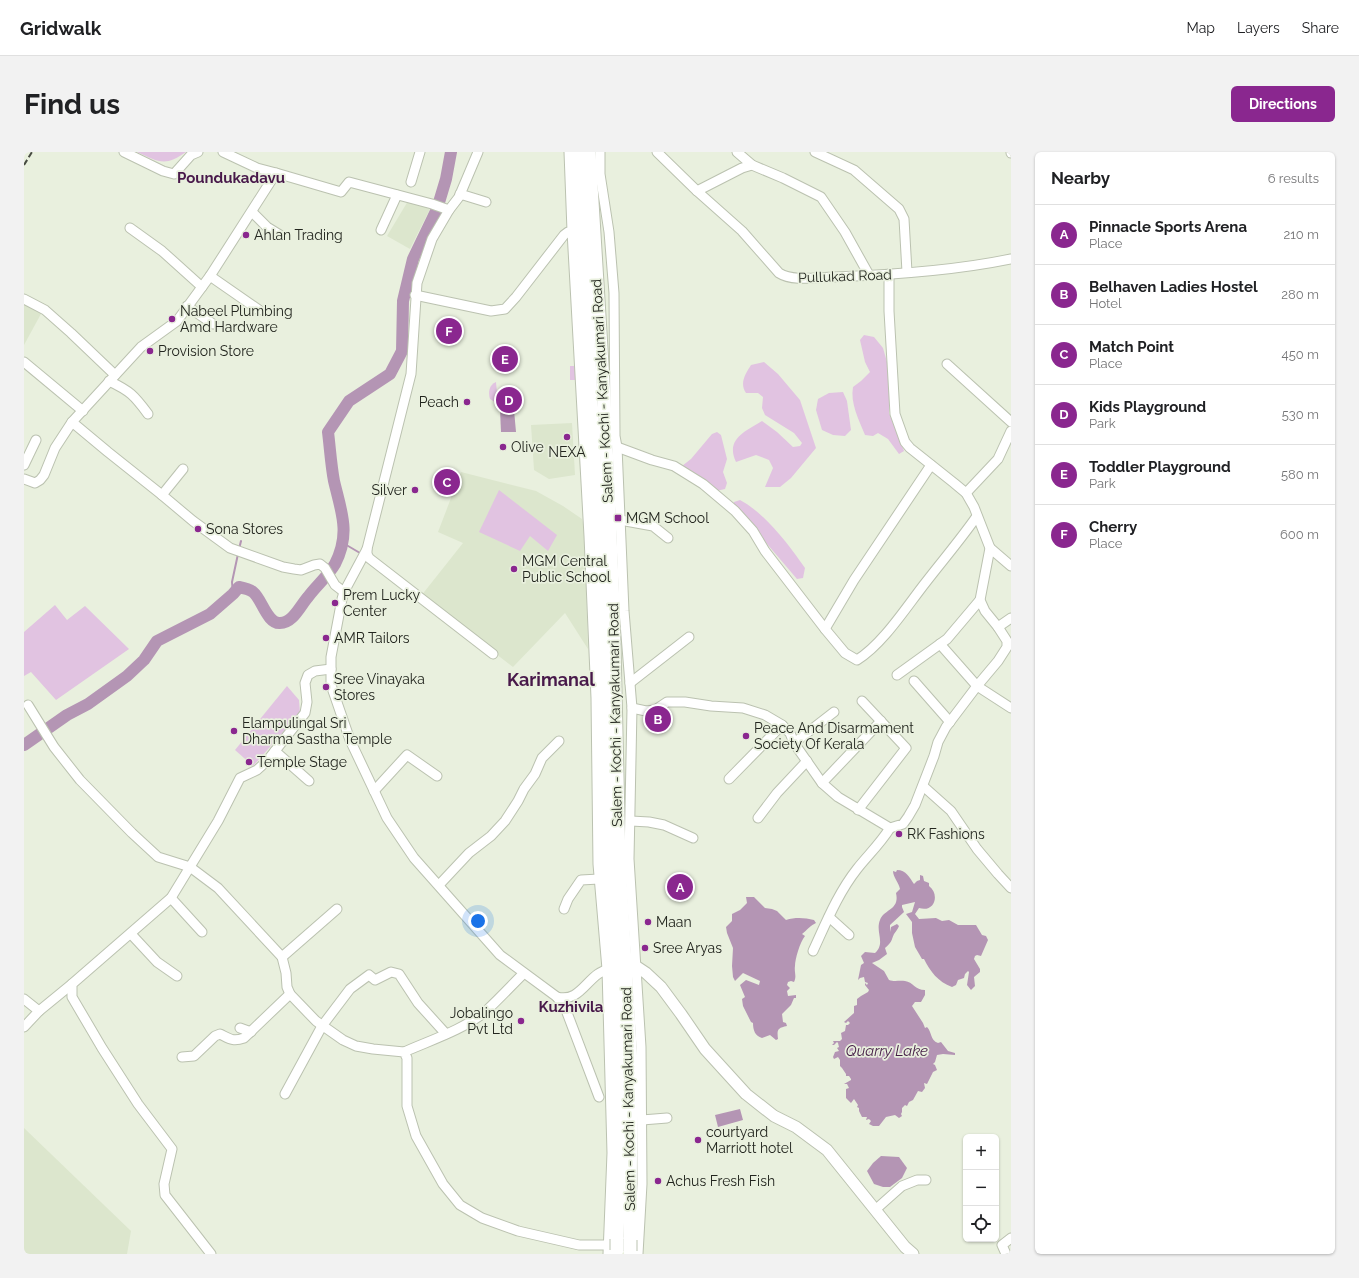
<!DOCTYPE html>
<html lang="en">
<head>
<meta charset="utf-8">
<style>
  body { margin:0; font-family:Raleway,sans-serif; background:#f2f2f2; color:#202124 }
  .controls { position:absolute; right:12px; bottom:12px; display:grid; overflow:hidden; border-radius:6px; box-shadow:0 1px 3px #0004 }
  .controls button { width:36px; height:36px; display:grid; place-items:center; padding:0; border:0; border-bottom:1px solid #e0e0e0; background:#fff; color:#202124; font:20px sans-serif }
  .you { position:absolute; left:454px; top:769px; width:14px; height:14px; margin:-10px; border:3px solid #fff; border-radius:50%; background:#1a73e8; box-shadow:0 0 0 6px #1a73e833 }
  .badge { display:grid; place-items:center; width:26px; height:26px; border-radius:50%; background:#8a278f; color:#fff; font-size:13px; font-weight:700 }
  .pin { position:absolute; translate:-50% -50%; border:2px solid #fff; box-shadow:0 1px 4px #0006 }
  .list { margin:0; padding:0; list-style:none }
  h2 { display:flex; justify-content:space-between; align-items:center; height:52px; margin:0; padding:0 16px; font-size:17px }
  h2 small { font-size:13px; font-weight:400; color:#757577 }
  .list li { display:grid; grid-template-columns:26px 1fr auto; gap:12px; align-items:center; box-sizing:border-box; height:60px; padding:0 16px; border-top:1px solid #e0e0e0 }
  .list b { display:block; font-size:15px; white-space:nowrap }
  .list p { margin:0; font-size:13px; white-space:nowrap; color:#757577 }
  .list em { font-size:13px; font-style:normal; color:#757577 }
  .icon { flex:none; width:22px; height:22px; fill:none; stroke:currentColor; stroke-width:2; stroke-linecap:round; stroke-linejoin:round }
  .map { position:relative; flex:none; width:987px; height:1102px; overflow:hidden; border-radius:6px }
  header { display:flex; align-items:center; gap:24px; box-sizing:border-box; height:56px; padding:0 20px; background:#fff; border-bottom:1px solid #e0e0e0 }
  header strong { font-size:19px }
  nav { display:flex; gap:22px; margin-inline-start:auto; font-size:14px }
  .intro { display:flex; align-items:center; justify-content:space-between; box-sizing:border-box; height:96px; padding:0 24px }
  h1 { margin:0; font-size:28px }
  .button { padding:10px 18px; border-radius:6px; background:#8a278f; color:#fff; font-size:14px; font-weight:700 }
  main { display:flex; gap:24px; padding:0 24px }
  aside { flex:1; background:#fff; border-radius:6px; box-shadow:0 1px 3px #0004 }
  .map>svg:first-child { display:block }
  .built { fill:#dce6cd }
  .green { fill:#e1c3e1 }
  .water { fill:#b495b4 }
  .lines { fill:none; stroke-linecap:round; stroke-linejoin:round }
  .stream { stroke:#b495b4; stroke-width:2 }
  .river { stroke:#b495b4; stroke-width:12 }
  .minor-casing { stroke:#bbc2b0; stroke-width:11 }
  .major-casing { stroke:#bbc2b0; stroke-width:13 }
  .highway-casing { stroke:#bbc2b0; stroke-width:15 }
  .minor { stroke:#fff; stroke-width:9 }
  .major { stroke:#fff; stroke-width:11 }
  .highway { stroke:#fff; stroke-width:13 }
  .rail { stroke:#484c43; stroke-width:2; stroke-dasharray:6 3; stroke-linecap:butt }
  .highway-bridge-casing { stroke:#bbc2b0; stroke-width:15; stroke-linecap:butt }
  .highway-bridge { stroke:#fff; stroke-width:13 }
  .poi-dot { fill:#8a278f; stroke:#e9f0de; stroke-width:1.5 }
  .labels { text-anchor:middle; stroke-width:3.5; stroke-linejoin:round; paint-order:stroke }
  .poi-label { font-size:14px; fill:#23261f; stroke:#e9f0de; text-anchor:start }
  .street-label { font-size:14px; fill:#23261f; stroke:#e9f0de }
  .neighbourhood-label { font-size:15px; font-weight:bold; fill:#48194a; stroke:#e9f0de }
  .water-label { font-size:15px; font-style:italic; fill:#441c45; stroke:#e9f0de }
  .district-label { font-size:18px; font-weight:bold; fill:#48194a; stroke:#e9f0de }
</style>
</head>
<body>
<header>
<strong>Gridwalk</strong>
<nav><a>Map</a><a>Layers</a><a>Share</a></nav>
</header>
<div class="intro"><h1>Find us</h1><a class="button">Directions</a></div>
<main>
<div class="map">
<svg width="987" height="1102" viewBox="0 0 987 1102">
  <rect width="100%" height="100%" fill="#e9f0de"/>
  <g class="built">
    <path d="M 384,49 L 406,57 L 386,97 L 363,84 Z"/>
    <path d="M 0,150 L 18,160 L 0,193 Z"/>
    <path d="M 548,271 L 551,323 L 525,327 L 510,318 L 507,273 Z"/>
    <path d="M 437,320 L 512,339 L 539,354 L 558,367 L 560,375 L 564,497 L 541,461 L 489,515 L 397,444 L 439,391 L 414,380 Z"/>
    <path d="M 0,976 L 107,1079 L 103,1102 L 0,1102 Z"/>
  </g>
  <g class="green">
    <path d="M 113,0 L 162,0 C 141,15 135,10 113,0 Z"/>
    <path d="M 840,183 L 850,185 L 859,196 L 865,217 L 865,261 L 880,299 L 875,302 L 864,287 L 854,281 L 849,284 L 841,283 C 835,268 826,251 829,235 L 837,229 L 846,220 L 841,210 L 836,188 Z"/>
    <path d="M 474,200 L 488,200 L 489,213 L 474,214 Z"/>
    <path d="M 740,210 L 754,222 L 776,248 L 792,296 L 767,326 L 756,335 L 741,335 L 749,316 L 745,308 L 732,303 L 712,310 C 701,287 722,279 738,269 L 753,280 L 769,295 L 776,294 L 778,291 L 770,281 L 741,263 L 738,256 L 739,245 L 734,241 L 722,241 C 715,231 722,221 727,213 Z"/>
    <path d="M 546,214 L 552,214 L 553,228 L 546,228 Z"/>
    <path d="M 472,230 L 474,252 L 466,247 C 464,240 465,233 472,230 Z"/>
    <path d="M 489,240 L 490,256 L 481,256 L 480,241 Z"/>
    <path d="M 819,240 L 823,249 L 827,278 L 821,284 L 809,283 L 798,278 L 792,258 L 794,247 L 805,241 Z"/>
    <path d="M 693,280 L 697,283 L 703,307 L 699,320 L 703,331 L 701,337 L 692,339 L 660,319 L 658,314 L 667,307 L 688,282 Z"/>
    <path d="M 475,338 L 533,383 L 524,399 L 506,384 L 496,399 L 455,380 Z"/>
    <path d="M 716,348 C 742,362 764,392 781,416 L 779,426 L 773,427 L 726,372 L 709,356 L 710,350 Z"/>
    <path d="M 31,453 L 43,468 L 61,454 L 105,497 L 32,548 L 7,520 L 0,524 L 0,480 Z"/>
    <path d="M 263,534 L 275,548 L 276,561 L 229,614 L 211,598 Z"/>
  </g>
  <g class="water">
    <path d="M 476,258 L 490,258 L 492,280 L 477,280 Z"/>
    <path d="M 873,718 C 882,718 886,726 890,732 L 893,729 L 896,728 L 896,723 L 899,724 L 900,729 L 905,731 L 905,734 C 916,742 911,761 895,756 L 891,762 L 895,767 L 912,766 L 918,769 L 925,768 L 934,773 L 952,773 L 958,783 L 962,784 L 964,788 L 957,804 L 953,803 L 951,804 L 950,807 L 956,817 L 956,820 L 950,825 L 951,834 L 947,838 L 943,833 L 945,820 L 944,819 L 941,822 L 940,826 L 934,828 L 932,833 L 928,835 C 914,830 906,819 900,807 L 898,807 L 891,795 L 888,781 L 888,770 L 882,762 L 888,760 L 891,750 L 878,753 L 878,755 L 880,760 L 866,773 L 866,780 L 867,775 L 873,772 L 875,774 C 874,777 872,779 870,782 C 867,789 868,790 861,796 L 863,802 L 855,808 L 848,811 L 860,819 L 865,828 C 871,830 875,828 881,829 C 889,830 891,838 901,838 L 901,843 L 897,850 L 891,850 L 888,854 L 899,871 L 901,876 L 903,875 C 908,880 906,888 914,891 L 917,890 L 924,899 L 931,901 L 931,903 L 919,902 L 913,903 L 911,910 L 909,912 L 911,913 L 913,918 L 909,920 L 903,932 L 900,931 L 901,936 L 898,940 L 894,939 L 889,948 L 885,950 L 883,954 L 881,953 L 878,956 L 878,960 L 877,962 L 878,964 L 875,966 L 871,963 L 862,965 L 855,974 L 849,974 L 845,972 L 847,969 L 845,967 L 842,968 L 843,965 L 838,965 L 835,959 L 835,956 L 833,955 L 834,953 L 830,947 L 827,951 L 822,946 L 822,937 L 825,936 L 823,932 L 820,932 L 827,928 L 827,927 L 825,924 L 822,924 L 822,922 L 818,916 L 816,914 L 816,908 L 814,905 L 810,907 L 809,905 L 811,900 L 815,899 L 813,896 L 815,895 L 814,891 L 813,890 L 810,893 L 808,893 L 810,891 L 809,889 L 816,889 L 818,887 L 817,881 L 821,879 L 822,873 L 824,873 L 826,871 L 824,869 L 822,871 L 820,870 L 830,861 L 830,854 L 833,853 L 833,847 L 837,844 L 844,840 L 845,838 L 841,833 L 841,831 L 843,833 L 844,831 L 841,830 L 840,825 L 836,826 L 834,828 L 837,813 L 840,811 L 837,804 L 841,800 L 851,801 C 862,791 851,780 856,768 C 860,757 876,758 872,741 L 876,737 C 875,731 869,725 869,719 L 872,720 Z"/>
    <path d="M 722,745 L 730,745 L 741,756 L 748,757 L 753,759 L 762,768 C 772,765 781,766 790,768 L 792,771 C 787,773 783,778 778,782 L 781,784 C 776,790 771,807 771,814 C 770,820 773,824 770,830 L 767,829 L 764,830 L 763,833 L 766,836 L 763,839 L 764,844 L 772,843 L 772,846 L 770,846 L 767,853 L 758,862 L 759,870 L 762,871 L 763,874 C 753,876 753,878 754,887 L 752,888 L 746,883 L 738,886 C 731,884 729,878 729,871 L 727,870 L 719,854 L 718,847 L 721,845 L 716,833 L 722,828 L 735,833 L 736,829 L 719,821 L 711,829 L 709,825 L 708,814 L 709,796 L 703,781 L 702,775 L 708,769 L 708,762 L 716,758 L 723,751 Z"/>
    <path d="M 716,957 L 719,968 L 694,975 L 691,963 Z"/>
    <path d="M 857,1004 L 875,1005 L 883,1016 L 878,1026 L 866,1035 L 859,1035 L 850,1032 L 843,1019 L 849,1011 Z"/>
  </g>
  <g class="lines">
    <g class="stream">
      <path d="M 319,391 L 336,401"/>
      <path d="M 215,397 L 217,389"/>
      <path d="M 209,442 L 208,430 L 214,402"/>
    </g>
    <path class="river" d="M 0,593 L 43,563 L 64,552 L 103,524 L 120,508 L 133,489 L 186,462 L 209,442 L 215,435 C 220,436 225,437 229,440 C 238,447 243,472 256,471 C 269,471 276,454 284,445 C 292,434 304,424 311,412 C 327,381 317,359 310,329 C 307,313 306,296 304,280 L 325,249 L 366,222 L 378,199 L 379,149 L 389,107 L 413,57 L 422,27 L 427,0"/>
    <g class="minor-casing">
      <g id="minor">
        <path d="M 100,0 L 139,19 L 150,22 L 167,3 L 174,0"/>
        <path d="M 454,0 L 435,45 L 425,58 L 408,87 L 393,131 L 387,222 L 343,397 L 320,440 L 318,447 L 307,505 L 307,533 L 326,588 L 363,666 L 390,706 L 476,803 L 533,845 C 553,850 560,832 574,822 C 577,820 580,819 583,817 L 588,1001 L 584,1102"/>
        <path d="M 545,0 L 548,79 L 565,384 L 572,546 L 574,712 L 583,817 L 586,815"/>
        <path d="M 576,0 L 576,22 L 585,80 L 590,141 L 591,284 L 593,295 L 600,459 L 608,556 L 605,707 L 617,895 L 618,1032 L 614,1102"/>
        <path d="M 633,0 L 673,39 L 718,79 L 755,121 C 769,130 794,125 810,125 C 869,123 929,119 987,107"/>
        <path d="M 713,0 L 728,13 L 759,26 L 797,45 L 821,80 L 845,123"/>
        <path d="M 791,0 L 830,18 L 875,57 L 880,67 L 883,120"/>
        <path d="M 987,0 L 987,1"/>
        <path d="M 252,21 L 317,40 L 325,30 L 408,52 L 425,58"/>
        <path d="M 387,30 L 396,0"/>
        <path d="M 673,39 L 718,16 L 728,13"/>
        <path d="M 436,42 L 462,50"/>
        <path d="M 228,60 L 243,75 L 256,83"/>
        <path d="M 106,76 L 138,99 L 178,135"/>
        <path d="M 357,78 L 373,43"/>
        <path d="M 186,124 L 235,158"/>
        <path d="M 391,143 L 467,159 L 481,157 L 492,145 L 540,83 L 544,80 L 548,79"/>
        <path d="M 0,147 L 21,158 L 47,181 L 91,223"/>
        <path d="M 163,154 L 189,172"/>
        <path d="M 0,210 L 59,259"/>
        <path d="M 923,212 L 987,270"/>
        <path d="M 85,229 C 106,239 110,243 124,262"/>
        <path d="M 48,270 L 84,300 L 138,343 L 169,369 L 206,396 L 259,415 L 270,417 L 277,418 L 290,413 L 296,412 L 301,416 L 311,433 L 320,440"/>
        <path d="M 593,295 L 628,308 L 650,314 L 679,332 L 711,359 L 729,379 L 741,399 L 801,477 L 821,501 L 833,508 C 859,492 883,454 902,430 C 919,408 937,387 953,364"/>
        <path d="M 0,313 L 12,288"/>
        <path d="M 0,327 L 11,331 L 16,328 L 20,323 L 31,296 L 48,270 L 117,195 L 153,169 L 186,124 L 252,21 L 233,16 L 199,0"/>
        <path d="M 942,341 L 974,307 L 987,279"/>
        <path d="M 138,343 L 159,317"/>
        <path d="M 596,368 L 629,374 L 644,386"/>
        <path d="M 966,396 L 987,414"/>
        <path d="M 343,397 L 343,402 L 345,406 L 469,502"/>
        <path d="M 974,475 L 987,466"/>
        <path d="M 801,477 L 830,428 L 907,313"/>
        <path d="M 916,492 L 953,534 L 987,556"/>
        <path d="M 873,523 L 923,487 L 956,448"/>
        <path d="M 890,529 L 926,570"/>
        <path d="M 606,531 L 665,485"/>
        <path d="M 4,553 L 30,595 L 56,628 L 108,681 L 134,705 L 166,715 L 194,736 L 258,805 L 262,821 L 263,835 L 266,842 L 292,869 L 319,888 L 332,894 L 349,897 L 380,900 L 383,906 L 383,954 L 392,984 L 419,1032 L 436,1053 L 458,1066 L 494,1079 L 555,1093 L 588,1093"/>
        <path d="M 608,556 L 622,559 L 631,558 L 643,550 L 661,550 L 687,554 L 719,556 L 741,563 L 758,573 L 766,581 L 770,591 L 798,631 L 814,645 L 866,676 L 879,672 L 884,665 L 891,653 L 910,604 L 914,590 L 922,575 L 953,534 L 974,509 L 983,495 L 983,489 L 974,475 L 961,459 L 956,448 L 966,396 L 950,355 L 942,341 L 930,331 L 886,296 L 881,290 L 871,262 L 865,159 L 865,122"/>
        <path d="M 770,591 L 810,560"/>
        <path d="M 251,599 L 285,629"/>
        <path d="M 705,627 L 758,573"/>
        <path d="M 798,631 L 857,569"/>
        <path d="M 899,634 L 927,659 L 953,697 L 974,722 L 987,736"/>
        <path d="M 350,639 L 383,603 L 413,624"/>
        <path d="M 834,658 L 882,596 L 838,549"/>
        <path d="M 734,666 L 753,641 L 783,609"/>
        <path d="M 607,669 L 625,670 L 640,673 L 669,686"/>
        <path d="M 415,733 L 445,701 L 467,684 L 481,669 L 494,649 L 500,637 L 511,622 L 518,606 L 535,589"/>
        <path d="M 147,746 L 178,780"/>
        <path d="M 540,757 L 544,747 L 557,728 L 575,727"/>
        <path d="M 805,765 L 825,783"/>
        <path d="M 107,782 L 133,810 L 153,824"/>
        <path d="M 789,799 C 802,771 814,741 833,717 C 844,703 856,692 866,676"/>
        <path d="M 258,805 L 313,757"/>
        <path d="M 533,845 L 542,858 L 575,945"/>
        <path d="M 0,847 L 15,859"/>
        <path d="M 0,875 L 15,859 L 48,832"/>
        <path d="M 216,876 L 227,880"/>
        <path d="M 380,900 C 407,888 439,878 462,859 C 475,847 487,834 499,822"/>
        <path d="M 158,905 L 170,904 L 191,884 L 196,882 C 206,887 209,890 220,886 L 266,842"/>
        <path d="M 261,942 L 298,874 L 326,837 L 345,823 L 351,828 L 367,820 L 375,822 L 394,851 L 422,882"/>
        <path d="M 618,968 L 643,966"/>
        <path d="M 851,1058 L 878,1034 L 893,1028 L 902,1028"/>
        <path d="M 187,1102 L 141,1043 L 140,1032 L 148,997 L 114,952 L 78,896 L 48,845 L 48,832 L 147,746 L 194,669 L 216,626 L 233,618 L 243,609 L 281,561 L 283,550 L 281,531 L 284,523 L 291,519 L 307,517"/>
        <path d="M 982,1102 L 978,1093 L 987,1086"/>
      </g>
    </g>
    <g class="major-casing">
      <path id="major" d="M 594,812 L 602,812 L 613,815 L 622,821 L 637,835 L 657,862 L 681,897 L 722,942 L 750,964 L 772,975 L 803,998 L 881,1095 L 889,1102"/>
    </g>
    <g class="highway-casing">
      <g id="highway">
        <path d="M 554,0 L 578,454 L 584,712 L 590,812 L 594,910 L 595,1020 L 593,1087"/>
        <path d="M 565,0 L 580,246 L 589,452 L 595,710 L 607,912 L 606,1088"/>
      </g>
    </g>
    <use href="#minor" class="minor"/>
    <use href="#major" class="major"/>
    <use href="#highway" class="highway"/>
    <path class="rail" d="M 0,13 L 8,0"/>
    <g class="highway-bridge-casing">
      <g id="highway-bridge">
        <path d="M 606,1088 L 606,1099"/>
        <path d="M 593,1098 L 593,1087"/>
      </g>
    </g>
    <use href="#highway-bridge" class="highway-bridge"/>
  </g>
  <g class="poi-dot">
    <circle cx="222" cy="83" r="4"/>
    <circle cx="148" cy="167" r="4"/>
    <circle cx="126" cy="199" r="4"/>
    <circle cx="443" cy="250" r="4"/>
    <circle cx="543" cy="285" r="4"/>
    <circle cx="479" cy="295" r="4"/>
    <circle cx="391" cy="338" r="4"/>
    <rect x="590" y="362" width="8" height="8" rx="2"/>
    <circle cx="174" cy="377" r="4"/>
    <circle cx="490" cy="417" r="4"/>
    <circle cx="311" cy="451" r="4"/>
    <circle cx="302" cy="486" r="4"/>
    <circle cx="302" cy="535" r="4"/>
    <circle cx="210" cy="579" r="4"/>
    <circle cx="722" cy="584" r="4"/>
    <circle cx="225" cy="610" r="4"/>
    <circle cx="875" cy="682" r="4"/>
    <circle cx="624" cy="770" r="4"/>
    <circle cx="621" cy="796" r="4"/>
    <circle cx="497" cy="869" r="4"/>
    <circle cx="674" cy="988" r="4"/>
    <circle cx="634" cy="1029" r="4"/>
  </g>
  <g class="labels">
    <g class="poi-label">
      <text x="230" y="88">Ahlan Trading</text>
      <text x="156" y="164">Nabeel Plumbing<tspan x="156" dy="16">Amd Hardware</tspan></text>
      <text x="134" y="204">Provision Store</text>
      <text x="435" y="255" text-anchor="end">Peach</text>
      <text x="487" y="300">Olive</text>
      <text x="543" y="305" text-anchor="middle">NEXA</text>
      <text x="383" y="343" text-anchor="end">Silver</text>
      <text x="602" y="371">MGM School</text>
      <text x="182" y="382">Sona Stores</text>
      <text x="498" y="414">MGM Central<tspan x="498" dy="16">Public School</tspan></text>
      <text x="319" y="448">Prem Lucky<tspan x="319" dy="16">Center</tspan></text>
      <text x="310" y="491">AMR Tailors</text>
      <text x="310" y="532">Sree Vinayaka<tspan x="310" dy="16">Stores</tspan></text>
      <text x="218" y="576">Elampulingal Sri<tspan x="218" dy="16">Dharma Sastha Temple</tspan></text>
      <text x="730" y="581">Peace And Disarmament<tspan x="730" dy="16">Society Of Kerala</tspan></text>
      <text x="233" y="615">Temple Stage</text>
      <text x="883" y="687">RK Fashions</text>
      <text x="632" y="775">Maan</text>
      <text x="629" y="801">Sree Aryas</text>
      <text x="489" y="866" text-anchor="end">Jobalingo<tspan x="489" dy="16">Pvt Ltd</tspan></text>
      <text x="682" y="985">courtyard<tspan x="682" dy="16">Marriott hotel</tspan></text>
      <text x="642" y="1034">Achus Fresh Fish</text>
    </g>
    <g class="street-label">
      <text transform="translate(821 124) rotate(-2)" y="5">Pullukad Road</text>
      <text transform="translate(578 239) rotate(-93)" y="5">Salem - Kochi - Kanyakumari Road</text>
      <text transform="translate(591 563) rotate(-91)" y="5">Salem - Kochi - Kanyakumari Road</text>
      <text transform="translate(604 947) rotate(-91)" y="5">Salem - Kochi - Kanyakumari Road</text>
    </g>
    <g class="neighbourhood-label">
      <text x="207" y="31">Poundukadavu</text>
      <text x="547" y="860">Kuzhivila</text>
    </g>
    <g class="water-label">
      <text x="863" y="904">Quarry Lake</text>
    </g>
    <g class="district-label">
      <text x="527" y="534">Karimanal</text>
    </g>
  </g>
</svg>
<div class="controls">
<button>+</button>
<button>−</button>
<button><svg class="icon" aria-label="locate" viewBox="0 0 24 24"><circle cx="12" cy="12" r="6"/><path d="M12 2v4M12 18v4M2 12h4M18 12h4"/></svg></button>
</div>
<div class="you"></div>
<div class="pin badge" style="left:656px;top:735px">A</div>
<div class="pin badge" style="left:634px;top:567px">B</div>
<div class="pin badge" style="left:423px;top:330px">C</div>
<div class="pin badge" style="left:485px;top:248px">D</div>
<div class="pin badge" style="left:481px;top:207px">E</div>
<div class="pin badge" style="left:425px;top:179px">F</div>
</div>
<aside>
<h2>Nearby<small>6 results</small></h2>
<ul class="list">
<li><span class="badge">A</span><div><b>Pinnacle Sports Arena</b><p>Place</p></div><em>210 m</em></li>
<li><span class="badge">B</span><div><b>Belhaven Ladies Hostel</b><p>Hotel</p></div><em>280 m</em></li>
<li><span class="badge">C</span><div><b>Match Point</b><p>Place</p></div><em>450 m</em></li>
<li><span class="badge">D</span><div><b>Kids Playground</b><p>Park</p></div><em>530 m</em></li>
<li><span class="badge">E</span><div><b>Toddler Playground</b><p>Park</p></div><em>580 m</em></li>
<li><span class="badge">F</span><div><b>Cherry</b><p>Place</p></div><em>600 m</em></li>
</ul>
</aside>
</main>
</body>
</html>
